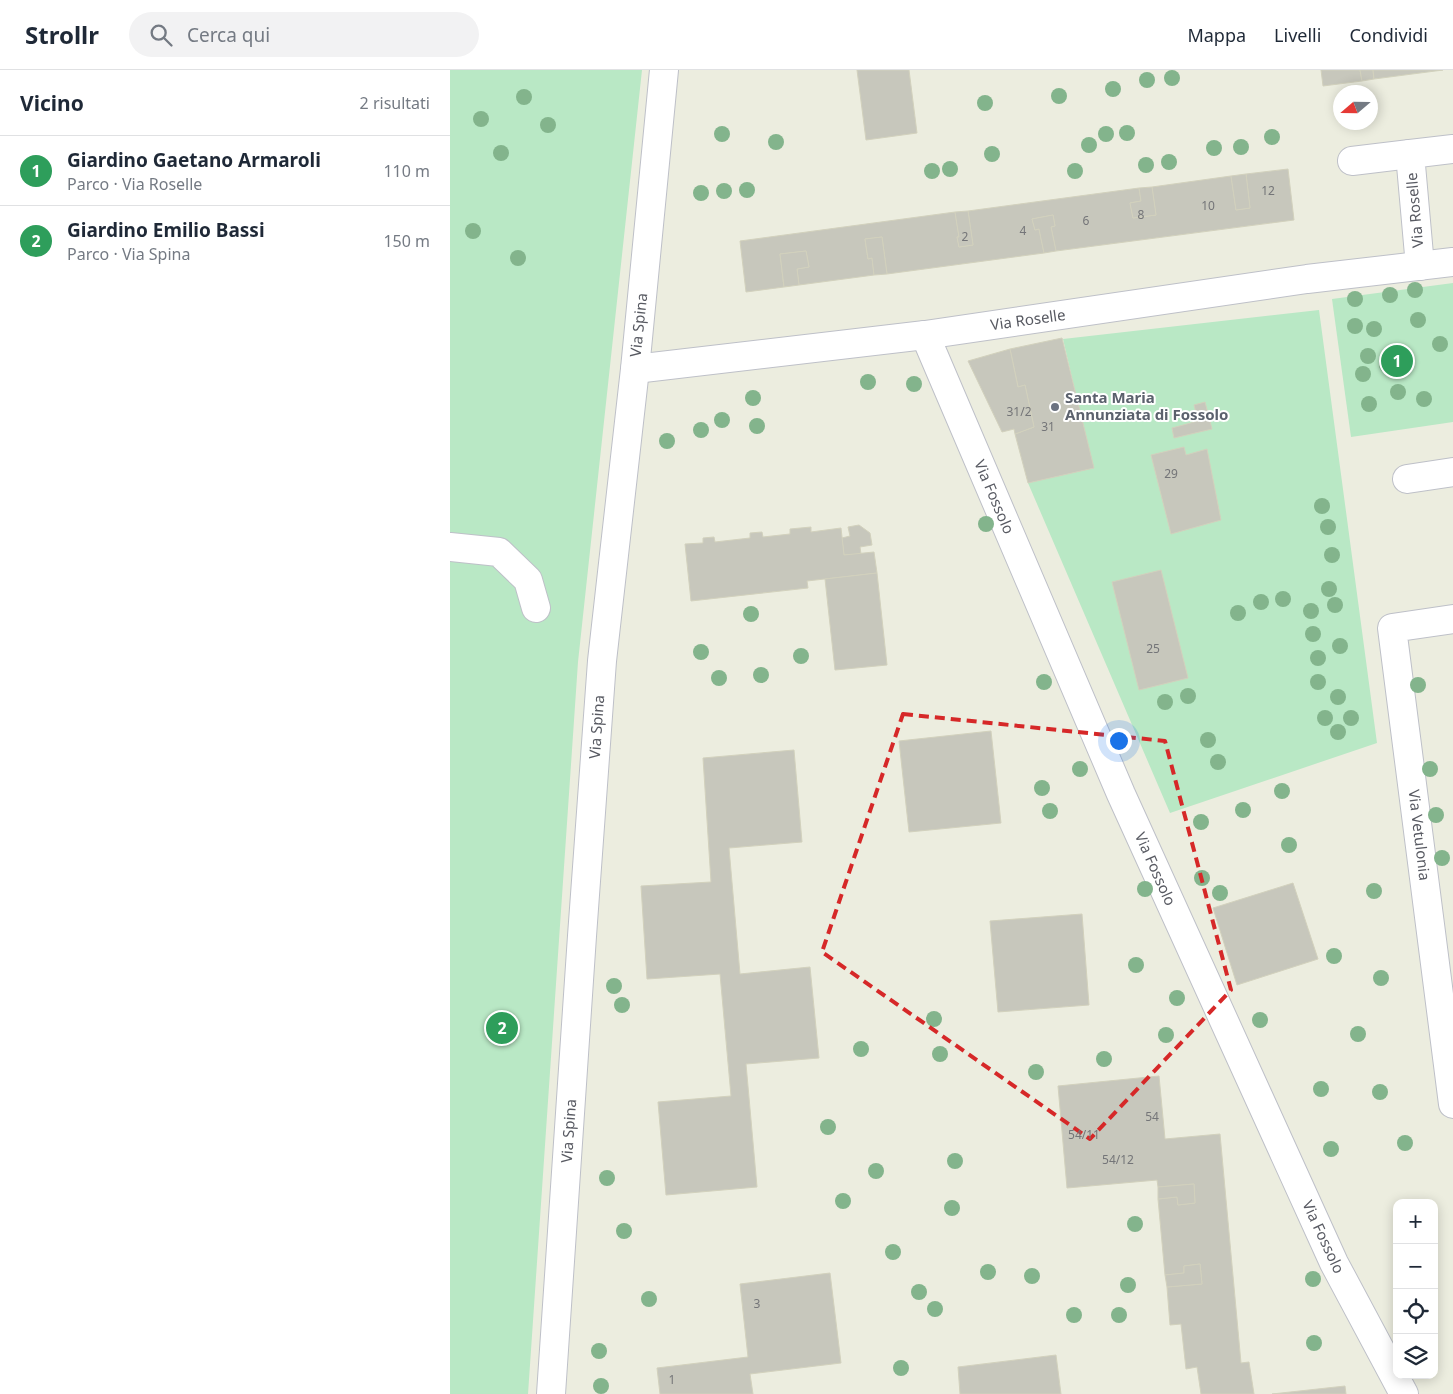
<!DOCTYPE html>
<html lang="it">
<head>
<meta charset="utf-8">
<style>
  body { margin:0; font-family:"Noto Sans",sans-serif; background:#f2f2f3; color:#1f2937 }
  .controls { position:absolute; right:15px; bottom:15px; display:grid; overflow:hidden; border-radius:10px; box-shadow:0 2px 12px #0003 }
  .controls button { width:45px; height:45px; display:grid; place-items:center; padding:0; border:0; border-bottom:1px solid #e0e1e3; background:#fff; color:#1f2937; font:25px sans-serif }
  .compass { position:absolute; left:883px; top:15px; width:45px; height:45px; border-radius:50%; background:#fff; box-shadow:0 2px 12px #0003; rotate:250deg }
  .you { position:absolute; left:668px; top:670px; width:18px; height:18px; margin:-12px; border:4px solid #fff; border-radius:50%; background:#1a73e8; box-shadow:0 0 0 8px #1a73e833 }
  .badge { display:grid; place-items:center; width:32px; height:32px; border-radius:50%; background:#111827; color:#fff; font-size:16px; font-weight:700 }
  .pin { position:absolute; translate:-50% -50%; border:2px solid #fff; box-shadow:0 1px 5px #0006 }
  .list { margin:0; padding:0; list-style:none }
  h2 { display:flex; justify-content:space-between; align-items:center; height:65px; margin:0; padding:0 20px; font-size:21px }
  h2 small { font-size:16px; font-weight:400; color:#747a83 }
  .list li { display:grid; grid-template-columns:32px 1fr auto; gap:15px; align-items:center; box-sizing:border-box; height:70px; padding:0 20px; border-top:1px solid #e0e1e3 }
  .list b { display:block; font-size:19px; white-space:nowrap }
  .list p { margin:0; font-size:16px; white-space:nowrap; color:#747a83 }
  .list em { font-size:16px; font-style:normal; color:#747a83 }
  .icon { flex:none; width:28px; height:28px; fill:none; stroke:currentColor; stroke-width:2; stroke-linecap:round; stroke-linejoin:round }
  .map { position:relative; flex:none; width:1003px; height:1324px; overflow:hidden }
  header { display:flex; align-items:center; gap:30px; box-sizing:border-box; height:70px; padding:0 25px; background:#fff; border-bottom:1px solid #e0e1e3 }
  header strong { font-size:24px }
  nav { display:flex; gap:28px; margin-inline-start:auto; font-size:18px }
  .search { width:350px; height:45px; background:#f2f2f3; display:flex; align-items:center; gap:12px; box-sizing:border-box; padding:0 18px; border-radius:28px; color:#747a83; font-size:19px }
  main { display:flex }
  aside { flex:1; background:#fff }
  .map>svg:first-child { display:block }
  .green { fill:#b9e8c5 }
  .building { fill:#c7c7bc; stroke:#d2d1bd }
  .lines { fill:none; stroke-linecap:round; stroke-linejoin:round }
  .minor-casing { stroke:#bec0c8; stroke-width:30 }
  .minor { stroke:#fff; stroke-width:28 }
  .tree { fill:#83b48c }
  .marked { fill:none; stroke:#d62828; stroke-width:4; stroke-dasharray:10 6; stroke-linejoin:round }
  .worship-dot { fill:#6b7280; stroke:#fff; stroke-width:2 }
  .labels { text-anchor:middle; stroke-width:4; stroke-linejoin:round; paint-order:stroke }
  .number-label { font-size:12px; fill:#747578 }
  .street-label { font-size:15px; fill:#585a62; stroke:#fff }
  .worship-label { font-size:15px; font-weight:bold; fill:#5b616d; stroke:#fff; text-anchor:start }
</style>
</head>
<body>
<header>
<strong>Strollr</strong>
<div class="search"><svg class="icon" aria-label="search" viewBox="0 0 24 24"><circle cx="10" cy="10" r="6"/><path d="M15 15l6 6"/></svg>Cerca qui</div>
<nav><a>Mappa</a><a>Livelli</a><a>Condividi</a></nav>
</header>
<main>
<aside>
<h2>Vicino<small>2 risultati</small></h2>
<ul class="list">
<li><span class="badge" style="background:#2e9e5b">1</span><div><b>Giardino Gaetano Armaroli</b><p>Parco · Via Roselle</p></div><em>110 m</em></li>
<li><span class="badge" style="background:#2e9e5b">2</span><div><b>Giardino Emilio Bassi</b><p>Parco · Via Spina</p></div><em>150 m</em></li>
</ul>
</aside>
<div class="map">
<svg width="1003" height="1324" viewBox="0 0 1003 1324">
  <rect width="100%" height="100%" fill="#eceddf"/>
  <g class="green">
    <path d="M 0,0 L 192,0 L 128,592 L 78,1324 L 0,1324 Z"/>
    <path d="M 1003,213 L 1003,352 L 901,367 L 882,229 Z"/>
    <path d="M 869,240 L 927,673 L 720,743 L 578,413 L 643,398 L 613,269 Z"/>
  </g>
  <g class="building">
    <path d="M 407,0 L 459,0 L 467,63 L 416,70 Z"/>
    <path d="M 871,0 L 910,0 L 912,11 L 873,16 Z"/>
    <path d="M 910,0 L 923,0 L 924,9 L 912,11 Z"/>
    <path d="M 923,0 L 993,0 L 924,9 Z"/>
    <path d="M 838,99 L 844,150 L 606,181 L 601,157 L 605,156 L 603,145 L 582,149 L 585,160 L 589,159 L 594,183 L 437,204 L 432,167 L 415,169 L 418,189 L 422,188 L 424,205 L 349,215 L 347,199 L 359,197 L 356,181 L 330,184 L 334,217 L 296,222 L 290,171 L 505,142 L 509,167 L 507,167 L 509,177 L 523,175 L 518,141 L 689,118 L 691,131 L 680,133 L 683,148 L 706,145 L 702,117 L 781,106 L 786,140 L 800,138 L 796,104 Z"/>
    <path d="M 796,104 L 800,138 L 786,140 L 781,106 Z"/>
    <path d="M 702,117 L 706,145 L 683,148 L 680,133 L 691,131 L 689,118 Z"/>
    <path d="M 518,141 L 523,175 L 509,177 L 507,167 L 509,167 L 505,142 Z"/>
    <path d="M 603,145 L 605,156 L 601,157 L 606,181 L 594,183 L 589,159 L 585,160 L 582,149 Z"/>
    <path d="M 432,167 L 437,204 L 424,205 L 422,188 L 418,189 L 415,169 Z"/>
    <path d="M 356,181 L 359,197 L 347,199 L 349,215 L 334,217 L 330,184 Z"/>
    <path d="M 612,268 L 644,398 L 578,413 L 565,364 L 584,357 L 575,315 L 568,317 L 560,279 Z"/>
    <path d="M 560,279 L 568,317 L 575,315 L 584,357 L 565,364 L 564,359 L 552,362 L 518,291 Z"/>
    <path d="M 755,332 L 762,359 L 724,368 L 722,358 L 748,351 L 744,335 Z"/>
    <path d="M 734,377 L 736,385 L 757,379 L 771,450 L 721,464 L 701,385 Z"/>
    <path d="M 409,455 L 420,463 L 422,475 L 410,477 L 411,484 L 394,485 L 392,468 L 400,466 L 398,457 Z"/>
    <path d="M 361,457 L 361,462 L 391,458 L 394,485 L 424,482 L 427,503 L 357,511 L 358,518 L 241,531 L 235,474 L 253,473 L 253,468 L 264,467 L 265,472 L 300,468 L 300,463 L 312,462 L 313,467 L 340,464 L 340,459 Z"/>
    <path d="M 711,500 L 738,608 L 689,620 L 662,512 Z"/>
    <path d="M 427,503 L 437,595 L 385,600 L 375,509 Z"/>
    <path d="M 541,661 L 551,753 L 459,762 L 449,671 Z"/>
    <path d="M 344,680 L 352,772 L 279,778 L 290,904 L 360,897 L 369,988 L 296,994 L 307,1117 L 216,1125 L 208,1032 L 281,1026 L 270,904 L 197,909 L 191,816 L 261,812 L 253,688 Z"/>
    <path d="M 843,813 L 868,889 L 787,915 L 763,838 Z"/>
    <path d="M 632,844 L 639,935 L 548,942 L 540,851 Z"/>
    <path d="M 709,1006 L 715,1069 L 770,1064 L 791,1293 L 799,1292 L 804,1324 L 751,1324 L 747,1297 L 736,1299 L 731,1254 L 720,1255 L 717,1217 L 752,1214 L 750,1194 L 734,1196 L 734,1203 L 715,1205 L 708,1129 L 727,1127 L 728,1135 L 745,1133 L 744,1114 L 708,1117 L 707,1110 L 617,1118 L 608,1016 Z"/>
    <path d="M 744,1114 L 745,1133 L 728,1135 L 727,1127 L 708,1129 L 708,1117 Z"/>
    <path d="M 750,1194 L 752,1214 L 717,1217 L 715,1205 L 734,1203 L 734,1196 Z"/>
    <path d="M 380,1203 L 391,1293 L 300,1304 L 303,1324 L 210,1324 L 207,1298 L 298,1287 L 290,1214 Z"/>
    <path d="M 606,1285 L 611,1324 L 510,1324 L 508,1297 Z"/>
    <path d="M 895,1316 L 896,1324 L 822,1324 Z"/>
  </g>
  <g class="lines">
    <g class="minor-casing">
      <g id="minor">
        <path d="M 902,91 L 960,84"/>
        <path d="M 970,196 L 960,84 L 1003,79"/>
        <path d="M 475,265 L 671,724 L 884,1193 L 954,1324"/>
        <path d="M 185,299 L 475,265 L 857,209 L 1003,192"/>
        <path d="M 957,409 L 1003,402"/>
        <path d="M 0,477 L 49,482 L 78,510 L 86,538"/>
        <path d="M 1003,549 L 942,558 L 1003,1034"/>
        <path d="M 101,1324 L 132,866 L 152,591 L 185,299 L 214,0"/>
      </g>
    </g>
    <use href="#minor" class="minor"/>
  </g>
  <g class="tree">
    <circle cx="722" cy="8" r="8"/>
    <circle cx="697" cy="10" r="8"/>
    <circle cx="663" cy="19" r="8"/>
    <circle cx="609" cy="26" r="8"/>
    <circle cx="74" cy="27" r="8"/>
    <circle cx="535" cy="33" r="8"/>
    <circle cx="31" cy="49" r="8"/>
    <circle cx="98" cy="55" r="8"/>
    <circle cx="677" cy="63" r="8"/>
    <circle cx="272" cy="64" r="8"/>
    <circle cx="656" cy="64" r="8"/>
    <circle cx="822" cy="67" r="8"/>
    <circle cx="326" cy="72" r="8"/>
    <circle cx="639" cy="75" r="8"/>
    <circle cx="791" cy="77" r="8"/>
    <circle cx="764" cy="78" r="8"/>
    <circle cx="51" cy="83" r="8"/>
    <circle cx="542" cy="84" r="8"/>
    <circle cx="719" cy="92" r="8"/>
    <circle cx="696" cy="95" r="8"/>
    <circle cx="500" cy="99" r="8"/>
    <circle cx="482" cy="101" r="8"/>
    <circle cx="625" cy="101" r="8"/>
    <circle cx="297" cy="120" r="8"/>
    <circle cx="274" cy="121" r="8"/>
    <circle cx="251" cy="123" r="8"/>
    <circle cx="23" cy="161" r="8"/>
    <circle cx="68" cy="188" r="8"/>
    <circle cx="965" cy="220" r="8"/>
    <circle cx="940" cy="225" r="8"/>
    <circle cx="905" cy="229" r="8"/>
    <circle cx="968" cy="250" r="8"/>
    <circle cx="905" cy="256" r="8"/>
    <circle cx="924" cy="259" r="8"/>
    <circle cx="990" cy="274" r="8"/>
    <circle cx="918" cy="286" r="8"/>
    <circle cx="937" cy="295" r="8"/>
    <circle cx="913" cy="304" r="8"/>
    <circle cx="418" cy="312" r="8"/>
    <circle cx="464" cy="314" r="8"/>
    <circle cx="948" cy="322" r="8"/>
    <circle cx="303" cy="328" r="8"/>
    <circle cx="974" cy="329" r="8"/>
    <circle cx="919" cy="334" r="8"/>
    <circle cx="272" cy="350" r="8"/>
    <circle cx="307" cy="356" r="8"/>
    <circle cx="251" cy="360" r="8"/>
    <circle cx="217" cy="371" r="8"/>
    <circle cx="872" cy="436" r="8"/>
    <circle cx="536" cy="454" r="8"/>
    <circle cx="878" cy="457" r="8"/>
    <circle cx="882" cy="485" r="8"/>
    <circle cx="879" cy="519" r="8"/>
    <circle cx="833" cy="529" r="8"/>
    <circle cx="811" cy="532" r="8"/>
    <circle cx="885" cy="535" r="8"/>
    <circle cx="861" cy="541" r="8"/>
    <circle cx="788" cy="543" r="8"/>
    <circle cx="301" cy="544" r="8"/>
    <circle cx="863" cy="564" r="8"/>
    <circle cx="890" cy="576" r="8"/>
    <circle cx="251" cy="582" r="8"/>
    <circle cx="351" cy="586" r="8"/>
    <circle cx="868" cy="588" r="8"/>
    <circle cx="311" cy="605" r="8"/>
    <circle cx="269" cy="608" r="8"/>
    <circle cx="594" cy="612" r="8"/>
    <circle cx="868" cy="612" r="8"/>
    <circle cx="968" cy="615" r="8"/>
    <circle cx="738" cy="626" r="8"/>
    <circle cx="888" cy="627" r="8"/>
    <circle cx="715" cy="632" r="8"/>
    <circle cx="875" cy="648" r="8"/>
    <circle cx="901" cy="648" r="8"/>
    <circle cx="888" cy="662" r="8"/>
    <circle cx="758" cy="670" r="8"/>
    <circle cx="768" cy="692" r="8"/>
    <circle cx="630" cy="699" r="8"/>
    <circle cx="980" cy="699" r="8"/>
    <circle cx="592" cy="718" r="8"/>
    <circle cx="832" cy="721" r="8"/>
    <circle cx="793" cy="740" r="8"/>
    <circle cx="600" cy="741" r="8"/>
    <circle cx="986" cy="745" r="8"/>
    <circle cx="751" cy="752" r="8"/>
    <circle cx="839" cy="775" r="8"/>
    <circle cx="992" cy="788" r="8"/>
    <circle cx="752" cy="808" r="8"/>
    <circle cx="695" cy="819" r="8"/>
    <circle cx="924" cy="821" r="8"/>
    <circle cx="770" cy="823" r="8"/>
    <circle cx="884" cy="886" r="8"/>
    <circle cx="686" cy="895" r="8"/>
    <circle cx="931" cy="908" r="8"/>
    <circle cx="164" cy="916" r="8"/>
    <circle cx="727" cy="928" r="8"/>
    <circle cx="172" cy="935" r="8"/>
    <circle cx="484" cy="949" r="8"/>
    <circle cx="810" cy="950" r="8"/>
    <circle cx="908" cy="964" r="8"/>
    <circle cx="716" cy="965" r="8"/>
    <circle cx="411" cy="979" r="8"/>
    <circle cx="490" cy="984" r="8"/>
    <circle cx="654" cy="989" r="8"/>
    <circle cx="586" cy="1002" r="8"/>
    <circle cx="871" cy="1019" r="8"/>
    <circle cx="930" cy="1022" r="8"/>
    <circle cx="378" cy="1057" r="8"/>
    <circle cx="955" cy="1073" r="8"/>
    <circle cx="881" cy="1079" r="8"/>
    <circle cx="505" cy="1091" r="8"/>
    <circle cx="426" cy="1101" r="8"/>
    <circle cx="157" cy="1108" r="8"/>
    <circle cx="393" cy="1131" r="8"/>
    <circle cx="502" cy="1138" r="8"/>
    <circle cx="685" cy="1154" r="8"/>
    <circle cx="174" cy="1161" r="8"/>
    <circle cx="443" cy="1182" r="8"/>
    <circle cx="538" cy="1202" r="8"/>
    <circle cx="582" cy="1206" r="8"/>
    <circle cx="863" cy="1209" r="8"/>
    <circle cx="678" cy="1215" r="8"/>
    <circle cx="469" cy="1222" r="8"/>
    <circle cx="199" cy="1229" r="8"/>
    <circle cx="485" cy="1239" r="8"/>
    <circle cx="624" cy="1245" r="8"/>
    <circle cx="669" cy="1245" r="8"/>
    <circle cx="864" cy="1273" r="8"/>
    <circle cx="149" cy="1281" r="8"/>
    <circle cx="451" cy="1298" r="8"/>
    <circle cx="151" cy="1316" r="8"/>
  </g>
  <path class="marked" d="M 453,644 L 715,671 L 781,920 L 640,1069 L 372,882 Z"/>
  <circle class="worship-dot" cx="605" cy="337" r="5"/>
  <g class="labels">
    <g class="number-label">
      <text x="818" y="125">12</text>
      <text x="758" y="140">10</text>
      <text x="691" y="149">8</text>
      <text x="636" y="155">6</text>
      <text x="573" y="165">4</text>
      <text x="515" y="171">2</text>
      <text x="569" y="346">31/2</text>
      <text x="598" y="361">31</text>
      <text x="721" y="408">29</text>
      <text x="703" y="583">25</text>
      <text x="702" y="1051">54</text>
      <text x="634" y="1069">54/11</text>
      <text x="668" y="1094">54/12</text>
      <text x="307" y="1238">3</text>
      <text x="222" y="1314">1</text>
    </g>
    <g class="street-label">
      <text transform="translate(965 140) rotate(-95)" y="5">Via Roselle</text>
      <text transform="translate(578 250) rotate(-8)" y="5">Via Roselle</text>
      <text transform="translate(189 255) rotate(-84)" y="5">Via Spina</text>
      <text transform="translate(544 427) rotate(67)" y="5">Via Fossolo</text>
      <text transform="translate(147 657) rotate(-86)" y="5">Via Spina</text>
      <text transform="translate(969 765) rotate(83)" y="5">Via Vetulonia</text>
      <text transform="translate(705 799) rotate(66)" y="5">Via Fossolo</text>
      <text transform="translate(119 1061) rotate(-86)" y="5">Via Spina</text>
      <text transform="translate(873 1167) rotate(65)" y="5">Via Fossolo</text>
    </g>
    <g class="worship-label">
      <text x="615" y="333">Santa Maria<tspan x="615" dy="17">Annunziata di Fossolo</tspan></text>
    </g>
  </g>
</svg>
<div class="controls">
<button>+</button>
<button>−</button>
<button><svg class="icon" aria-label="locate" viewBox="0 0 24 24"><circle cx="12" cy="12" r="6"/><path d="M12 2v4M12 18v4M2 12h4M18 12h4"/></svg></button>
<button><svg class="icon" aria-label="layers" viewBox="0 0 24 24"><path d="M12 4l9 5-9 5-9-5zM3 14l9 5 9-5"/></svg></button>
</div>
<svg class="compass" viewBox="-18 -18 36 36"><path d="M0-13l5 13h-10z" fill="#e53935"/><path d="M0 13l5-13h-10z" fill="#747a83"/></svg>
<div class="you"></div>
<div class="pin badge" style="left:947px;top:291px;background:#2e9e5b">1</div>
<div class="pin badge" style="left:52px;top:958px;background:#2e9e5b">2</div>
</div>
</main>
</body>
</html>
